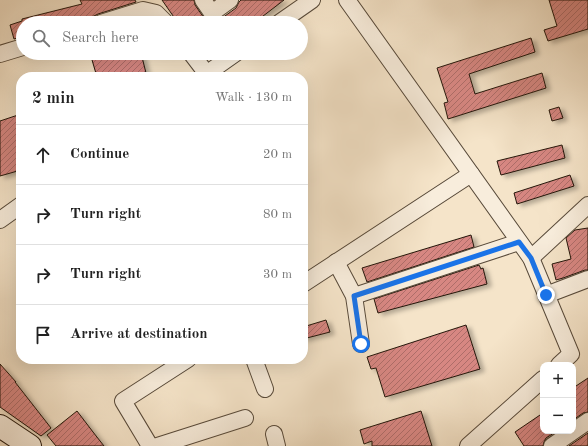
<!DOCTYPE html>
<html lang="en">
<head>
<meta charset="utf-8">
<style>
  body { margin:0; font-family:"Old Standard TT",serif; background:#f2f2f2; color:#222 }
  .controls { position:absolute; right:12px; bottom:12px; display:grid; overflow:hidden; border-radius:8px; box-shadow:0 4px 16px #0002 }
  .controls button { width:36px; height:36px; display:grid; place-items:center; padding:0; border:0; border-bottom:1px solid #e0e0e0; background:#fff; color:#222; font:20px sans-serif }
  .stop { position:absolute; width:12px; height:12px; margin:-9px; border:3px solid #1a73e8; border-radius:50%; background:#fff }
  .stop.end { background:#1a73e8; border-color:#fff; box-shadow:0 1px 4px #0008 }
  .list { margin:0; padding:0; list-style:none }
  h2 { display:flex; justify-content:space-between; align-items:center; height:52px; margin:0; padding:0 16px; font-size:17px }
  h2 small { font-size:13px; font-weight:400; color:#767676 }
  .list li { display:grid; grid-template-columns:26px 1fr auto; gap:12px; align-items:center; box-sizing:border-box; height:60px; padding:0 16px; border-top:1px solid #e0e0e0 }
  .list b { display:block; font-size:15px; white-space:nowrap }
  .list em { font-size:13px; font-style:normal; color:#767676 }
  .icon { flex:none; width:22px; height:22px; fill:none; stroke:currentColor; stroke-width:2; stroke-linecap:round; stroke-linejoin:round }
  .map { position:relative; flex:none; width:588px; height:446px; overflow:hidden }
  .search { position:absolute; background:#fff; box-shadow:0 4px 16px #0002; left:16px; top:16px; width:292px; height:44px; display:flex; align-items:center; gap:10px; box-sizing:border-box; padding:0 14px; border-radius:22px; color:#767676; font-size:15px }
  .panel { position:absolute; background:#fff; box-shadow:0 4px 16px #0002; left:16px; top:72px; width:292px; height:292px; border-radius:16px }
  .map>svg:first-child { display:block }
  .building { fill:url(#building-hatch); stroke:#24160b; filter:url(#shadow) }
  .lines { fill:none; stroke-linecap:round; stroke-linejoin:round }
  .street-casing { stroke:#584a3a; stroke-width:18 }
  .secondary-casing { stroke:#24160b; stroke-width:24 }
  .street { stroke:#f8eddc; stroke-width:16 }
  .secondary { stroke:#f8eddc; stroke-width:22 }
  .route { stroke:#1a73e8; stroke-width:5 }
</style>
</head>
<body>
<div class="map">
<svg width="588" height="446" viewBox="0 0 588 446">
  <defs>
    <pattern id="building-hatch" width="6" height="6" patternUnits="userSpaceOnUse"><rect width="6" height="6" fill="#d78782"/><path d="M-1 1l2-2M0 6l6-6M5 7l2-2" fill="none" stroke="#ae6d69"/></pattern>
    <filter id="shadow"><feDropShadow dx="4.5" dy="2.5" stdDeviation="2" flood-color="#0004"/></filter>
  </defs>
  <rect width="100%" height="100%" fill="#f5e4c9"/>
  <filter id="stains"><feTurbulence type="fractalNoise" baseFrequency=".005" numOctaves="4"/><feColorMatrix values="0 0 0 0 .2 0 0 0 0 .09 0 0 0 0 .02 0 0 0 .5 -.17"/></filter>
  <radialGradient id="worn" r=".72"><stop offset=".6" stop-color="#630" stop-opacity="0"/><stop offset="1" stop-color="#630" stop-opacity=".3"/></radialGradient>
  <g class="building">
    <path d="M 80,0 L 135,0 L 136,2 L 98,14 L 94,16 L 82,21 L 73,23 L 23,23 L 23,36 L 14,39 L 10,25 L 22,21 L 22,19 L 82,4 Z"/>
    <path d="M 162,0 L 194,0 L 195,5 L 204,18 L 208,21 L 211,23 L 218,21 L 236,8 L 239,2 L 241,0 L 284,0 L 254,23 L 178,23 Z"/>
    <path d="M 549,0 L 588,0 L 588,29 L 548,41 L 544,30 L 557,26 Z"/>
    <path d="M 531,38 L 535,52 L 469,74 L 475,94 L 542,73 L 546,88 L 448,119 L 444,103 L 448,102 L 437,68 Z"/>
    <path d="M 90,53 L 141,53 L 147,77 L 97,77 Z"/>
    <path d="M 559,107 L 563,118 L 552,121 L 549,110 Z"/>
    <path d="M 21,114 L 21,170 L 0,176 L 0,121 Z"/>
    <path d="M 562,145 L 565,158 L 501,175 L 497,161 Z"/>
    <path d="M 570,175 L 574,186 L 517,204 L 514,193 Z"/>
    <path d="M 588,228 L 588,270 L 585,270 L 563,278 L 556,280 L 552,264 L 571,259 L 566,238 L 575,230 Z"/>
    <path d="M 471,235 L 474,247 L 367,282 L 362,268 Z"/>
    <path d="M 479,265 L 481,269 L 483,268 L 487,284 L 378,313 L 374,299 Z"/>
    <path d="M 326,320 L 330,332 L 303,339 L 303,327 Z"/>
    <path d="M 466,325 L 480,369 L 385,397 L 376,368 L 371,369 L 367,357 Z"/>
    <path d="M 0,364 L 16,382 L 15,382 L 51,428 L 41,436 L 0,407 Z"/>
    <path d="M 588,378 L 588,412 L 583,413 L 573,420 L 573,388 Z"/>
    <path d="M 77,411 L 93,432 L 104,446 L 56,446 L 47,435 Z"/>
    <path d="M 421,411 L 432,446 L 372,446 L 372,441 L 364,444 L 360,430 Z"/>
    <path d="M 543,413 L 543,431 L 557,431 L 546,438 L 544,442 L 543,446 L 524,446 L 515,432 Z"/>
    <path d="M 588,433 L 588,446 L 569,446 Z"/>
  </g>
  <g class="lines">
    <g class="street-casing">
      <g id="street">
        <path d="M 203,0 L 212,13 L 230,0"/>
        <path d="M 347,0 L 531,258 L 571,354 L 559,365"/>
        <path d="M 101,23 L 143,10 L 156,13 L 166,23"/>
        <path d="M 279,23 L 312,0"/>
        <path d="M 191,53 L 207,74"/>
        <path d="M 0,54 L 23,47"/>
        <path d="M 202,77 L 236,53"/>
        <path d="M 0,220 L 21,205"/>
        <path d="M 531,258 L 588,205"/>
        <path d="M 336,262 L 354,296 L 361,344"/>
        <path d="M 303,284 L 471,174"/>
        <path d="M 546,295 L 588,279"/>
        <path d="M 354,296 L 519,242"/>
        <path d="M 254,359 L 265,389"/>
        <path d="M 274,434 L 277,446"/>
        <path d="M 150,446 L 123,401 L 188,359"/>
        <path d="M 157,446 L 245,418"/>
        <path d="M 468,446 L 543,379"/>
        <path d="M 552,446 L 588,421"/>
      </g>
    </g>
    <g class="secondary-casing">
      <path id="secondary" d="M 0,426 L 30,446"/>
    </g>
    <use href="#street" class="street"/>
    <use href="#secondary" class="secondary"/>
  </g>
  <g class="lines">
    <path class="route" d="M 361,344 L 354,296 L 519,242 L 531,258 L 546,295"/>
  </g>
  <rect width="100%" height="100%" filter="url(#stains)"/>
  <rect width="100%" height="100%" fill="url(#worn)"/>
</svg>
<div class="controls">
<button>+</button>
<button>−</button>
</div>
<div class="stop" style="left:361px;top:344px"></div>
<div class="stop end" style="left:546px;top:295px"></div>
<div class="search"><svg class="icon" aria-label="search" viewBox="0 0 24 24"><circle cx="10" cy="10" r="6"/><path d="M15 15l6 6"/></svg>Search here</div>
<section class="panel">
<h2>2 min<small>Walk · 130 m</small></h2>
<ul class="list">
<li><svg class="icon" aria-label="ahead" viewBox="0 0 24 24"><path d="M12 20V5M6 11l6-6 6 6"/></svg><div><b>Continue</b></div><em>20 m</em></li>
<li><svg class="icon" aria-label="right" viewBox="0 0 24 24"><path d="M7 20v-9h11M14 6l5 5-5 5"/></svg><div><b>Turn right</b></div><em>80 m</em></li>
<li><svg class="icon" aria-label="right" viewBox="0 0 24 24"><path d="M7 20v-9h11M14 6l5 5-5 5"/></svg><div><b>Turn right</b></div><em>30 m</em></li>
<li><svg class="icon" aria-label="arrive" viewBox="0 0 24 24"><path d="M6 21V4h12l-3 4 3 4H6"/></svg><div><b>Arrive at destination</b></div></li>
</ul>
</section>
</div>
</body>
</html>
